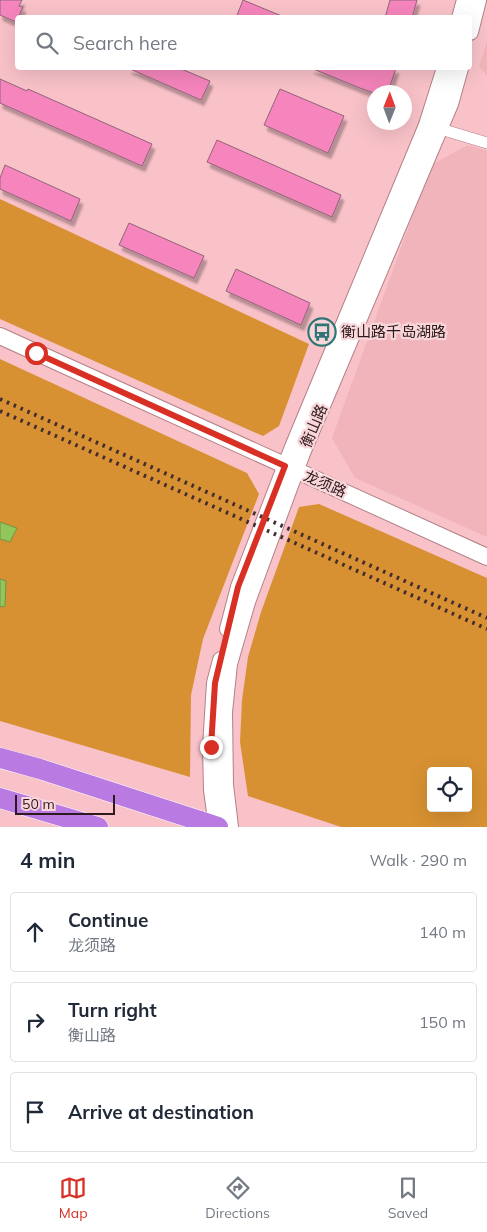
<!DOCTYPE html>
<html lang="en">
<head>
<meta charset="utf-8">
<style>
  body { margin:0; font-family:Mulish,"Noto Sans SC",sans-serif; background:#f2f2f3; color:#1f2937 }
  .controls { position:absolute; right:15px; bottom:15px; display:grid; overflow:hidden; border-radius:5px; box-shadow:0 5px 20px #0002 }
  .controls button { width:45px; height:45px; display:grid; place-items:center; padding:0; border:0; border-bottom:1px solid #e0e1e3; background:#fff; color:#1f2937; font:25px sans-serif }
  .compass { position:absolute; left:367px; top:85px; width:45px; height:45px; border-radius:50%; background:#fff; box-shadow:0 5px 20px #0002; rotate:1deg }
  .scale { position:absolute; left:15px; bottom:12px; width:100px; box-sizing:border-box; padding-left:5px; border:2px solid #2d1a1c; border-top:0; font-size:14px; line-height:18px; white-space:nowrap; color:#2d1a1c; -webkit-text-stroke:4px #f8d6da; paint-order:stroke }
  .stop { position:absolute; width:15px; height:15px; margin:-11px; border:4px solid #d93025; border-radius:50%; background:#fff }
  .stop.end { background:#d93025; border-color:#fff; box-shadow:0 1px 5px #0008 }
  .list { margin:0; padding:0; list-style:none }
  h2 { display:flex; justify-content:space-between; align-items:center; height:65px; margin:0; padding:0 20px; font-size:21px }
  h2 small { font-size:16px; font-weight:400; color:#747a83 }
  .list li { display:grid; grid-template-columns:32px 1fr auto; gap:15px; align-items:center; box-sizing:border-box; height:80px; margin:0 10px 10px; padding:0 10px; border:1px solid #e0e1e3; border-radius:5px }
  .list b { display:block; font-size:19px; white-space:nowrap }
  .list p { margin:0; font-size:16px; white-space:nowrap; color:#747a83 }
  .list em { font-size:16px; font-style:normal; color:#747a83 }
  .icon { flex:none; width:28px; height:28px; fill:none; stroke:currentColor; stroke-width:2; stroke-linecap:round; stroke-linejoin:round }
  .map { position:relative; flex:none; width:487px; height:827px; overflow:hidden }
  .search { position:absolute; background:#fff; box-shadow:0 5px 20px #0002; left:15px; right:15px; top:15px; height:55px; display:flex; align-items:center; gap:12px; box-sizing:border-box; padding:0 18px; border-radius:5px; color:#747a83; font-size:19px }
  .sheet { height:335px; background:#fff }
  nav { display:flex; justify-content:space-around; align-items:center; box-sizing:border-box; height:70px; border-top:1px solid #e0e1e3; background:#fff; font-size:14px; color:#747a83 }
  nav a { display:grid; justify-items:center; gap:2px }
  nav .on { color:#d93025 }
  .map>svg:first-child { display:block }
  .built { fill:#f2b4bb }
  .green { fill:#d79132; fill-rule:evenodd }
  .water { fill:#92c65a; stroke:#749247 }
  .building { fill:#f585bc; stroke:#906478; filter:url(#shadow) }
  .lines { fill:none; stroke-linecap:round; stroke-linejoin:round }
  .street-casing { stroke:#b38187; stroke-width:12 }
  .secondary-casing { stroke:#b38187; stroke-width:18 }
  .highway-casing { stroke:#fff; stroke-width:21 }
  .street { stroke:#fff; stroke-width:11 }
  .secondary { stroke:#fff; stroke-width:16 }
  .highway { stroke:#b97be2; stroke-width:20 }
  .rail { stroke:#432c2e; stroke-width:4; stroke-dasharray:2.5 5; stroke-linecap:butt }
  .highway-bridge-casing { stroke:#fff; stroke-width:21; stroke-linecap:butt }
  .highway-bridge { stroke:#b97be2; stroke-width:20 }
  .route { stroke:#d93025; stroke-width:6 }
  .labels { text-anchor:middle; stroke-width:4.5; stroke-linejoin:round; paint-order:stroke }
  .poi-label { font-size:15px; fill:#2d1a1c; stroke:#f8d6da; text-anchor:start }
  .street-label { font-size:15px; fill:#2d1a1c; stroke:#f8d6da }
</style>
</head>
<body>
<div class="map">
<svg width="487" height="827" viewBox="0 0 487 827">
  <defs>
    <filter id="shadow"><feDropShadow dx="3" dy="5.5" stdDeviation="1" flood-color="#0004"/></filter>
  </defs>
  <rect width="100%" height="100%" fill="#f9c2c9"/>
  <g class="built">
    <path d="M 487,42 L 487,76 L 479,66 Z"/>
    <path d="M 468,145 L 487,151 L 487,537 L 355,478 L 332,438 L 431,165 Z"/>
  </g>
  <g class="green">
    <path d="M 0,199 L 309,344 L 279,426 L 263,436 L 0,319 Z"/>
    <path d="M 0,359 L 247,473 L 259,494 L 203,639 L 191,695 L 190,777 L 0,721 Z"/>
    <path d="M 319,504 L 487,578 L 487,827 L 341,827 L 248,796 L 240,742 L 242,700 L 248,657 L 261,612 L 299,507 ZM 431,771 L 468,771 L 468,808 L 431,808 Z"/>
  </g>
  <g class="water">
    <path d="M 0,522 L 17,528 L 10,542 L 0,539 Z"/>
    <path d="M 0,579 L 6,581 L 5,606 L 0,607 Z"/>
  </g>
  <g class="building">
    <path d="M 0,0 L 22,0 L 19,6 L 23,7 L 16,22 L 0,15 Z"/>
    <path d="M 243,0 L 284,17 L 284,18 L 236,18 Z"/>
    <path d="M 390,0 L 417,0 L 412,18 L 385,18 Z"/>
    <path d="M 128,68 L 179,68 L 210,81 L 201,100 Z"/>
    <path d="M 311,68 L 396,68 L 388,92 L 374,93 L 360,88 Z"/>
    <path d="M 0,79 L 27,91 L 28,89 L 152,144 L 142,166 L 0,103 Z"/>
    <path d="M 280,89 L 344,116 L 328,153 L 264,125 Z"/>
    <path d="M 217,140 L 341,195 L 332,217 L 207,162 Z"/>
    <path d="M 5,165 L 80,199 L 71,221 L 0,189 L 0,178 Z"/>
    <path d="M 129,223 L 204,256 L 194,278 L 119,245 Z"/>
    <path d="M 236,269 L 310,303 L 301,325 L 226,291 Z"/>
  </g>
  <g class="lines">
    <g class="street-casing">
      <path id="street" d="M 434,127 L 487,143"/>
    </g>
    <g class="secondary-casing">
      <g id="secondary">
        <path d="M 460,18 L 465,0"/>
        <path d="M 470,32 L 478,0"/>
        <path d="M 0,336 L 487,557"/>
        <path d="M 228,629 L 239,587 L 293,447 L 427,125 L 445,68"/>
        <path d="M 217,827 L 212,790 L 211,747 L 215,683 L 221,660"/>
        <path d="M 230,827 L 225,785 L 224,712 L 229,664 L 247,602 L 302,453 L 450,104 L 460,68"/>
      </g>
    </g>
    <g class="highway-casing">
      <g id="highway">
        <path d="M 0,758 L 40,769 L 200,821"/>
        <path d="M 0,798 L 98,827"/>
      </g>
    </g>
    <use href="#street" class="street"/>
    <use href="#secondary" class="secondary"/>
    <use href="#highway" class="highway"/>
    <g class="rail">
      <path d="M 0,399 L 487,618"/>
      <path d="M 0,411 L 487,629"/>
    </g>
    <g class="highway-bridge-casing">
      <path id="highway-bridge" d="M 200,821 L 218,827"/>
    </g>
    <use href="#highway-bridge" class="highway-bridge"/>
  </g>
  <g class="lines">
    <path class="route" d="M 36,353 L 285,466 L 238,587 L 215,683 L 211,747"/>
  </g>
  <defs>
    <g id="bus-ring" transform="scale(1.4375)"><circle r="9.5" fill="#f8d6da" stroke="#2d7673" stroke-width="1.5"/><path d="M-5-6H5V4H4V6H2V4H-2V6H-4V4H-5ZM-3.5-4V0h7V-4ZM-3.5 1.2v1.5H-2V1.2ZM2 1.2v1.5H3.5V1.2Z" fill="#2d7673"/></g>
  </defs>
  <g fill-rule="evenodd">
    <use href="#bus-ring" x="322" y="332"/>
  </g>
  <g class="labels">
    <g class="poi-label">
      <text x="341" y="337">衡山路千岛湖路</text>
    </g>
    <g class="street-label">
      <text transform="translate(314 426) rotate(-67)" y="5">衡山路</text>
      <text transform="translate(325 484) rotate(24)" y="5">龙须路</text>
    </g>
  </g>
</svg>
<div class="controls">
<button><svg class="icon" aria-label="locate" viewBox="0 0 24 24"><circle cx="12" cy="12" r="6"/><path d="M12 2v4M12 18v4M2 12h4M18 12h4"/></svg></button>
</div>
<svg class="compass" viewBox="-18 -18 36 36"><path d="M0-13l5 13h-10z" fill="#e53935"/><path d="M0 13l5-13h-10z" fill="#747a83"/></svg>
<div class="scale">50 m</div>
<div class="stop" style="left:36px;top:353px"></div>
<div class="stop end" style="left:211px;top:747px"></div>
<div class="search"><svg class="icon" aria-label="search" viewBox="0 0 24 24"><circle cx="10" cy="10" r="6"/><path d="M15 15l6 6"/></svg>Search here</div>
</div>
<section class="sheet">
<h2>4 min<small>Walk · 290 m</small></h2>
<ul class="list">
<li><svg class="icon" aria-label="ahead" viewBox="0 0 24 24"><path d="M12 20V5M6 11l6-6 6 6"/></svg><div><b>Continue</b><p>龙须路</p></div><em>140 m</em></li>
<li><svg class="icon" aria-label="right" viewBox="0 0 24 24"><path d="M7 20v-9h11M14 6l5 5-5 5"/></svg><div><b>Turn right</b><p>衡山路</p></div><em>150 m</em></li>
<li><svg class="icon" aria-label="arrive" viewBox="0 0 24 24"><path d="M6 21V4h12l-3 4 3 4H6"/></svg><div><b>Arrive at destination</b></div></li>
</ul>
</section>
<nav>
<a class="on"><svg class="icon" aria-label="map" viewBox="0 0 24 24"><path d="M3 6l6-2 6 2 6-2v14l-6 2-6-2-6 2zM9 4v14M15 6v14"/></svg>Map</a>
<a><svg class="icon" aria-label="directions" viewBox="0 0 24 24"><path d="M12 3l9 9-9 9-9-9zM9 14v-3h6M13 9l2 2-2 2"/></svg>Directions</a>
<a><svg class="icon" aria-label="saved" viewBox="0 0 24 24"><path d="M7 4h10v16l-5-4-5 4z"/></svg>Saved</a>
</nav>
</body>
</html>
